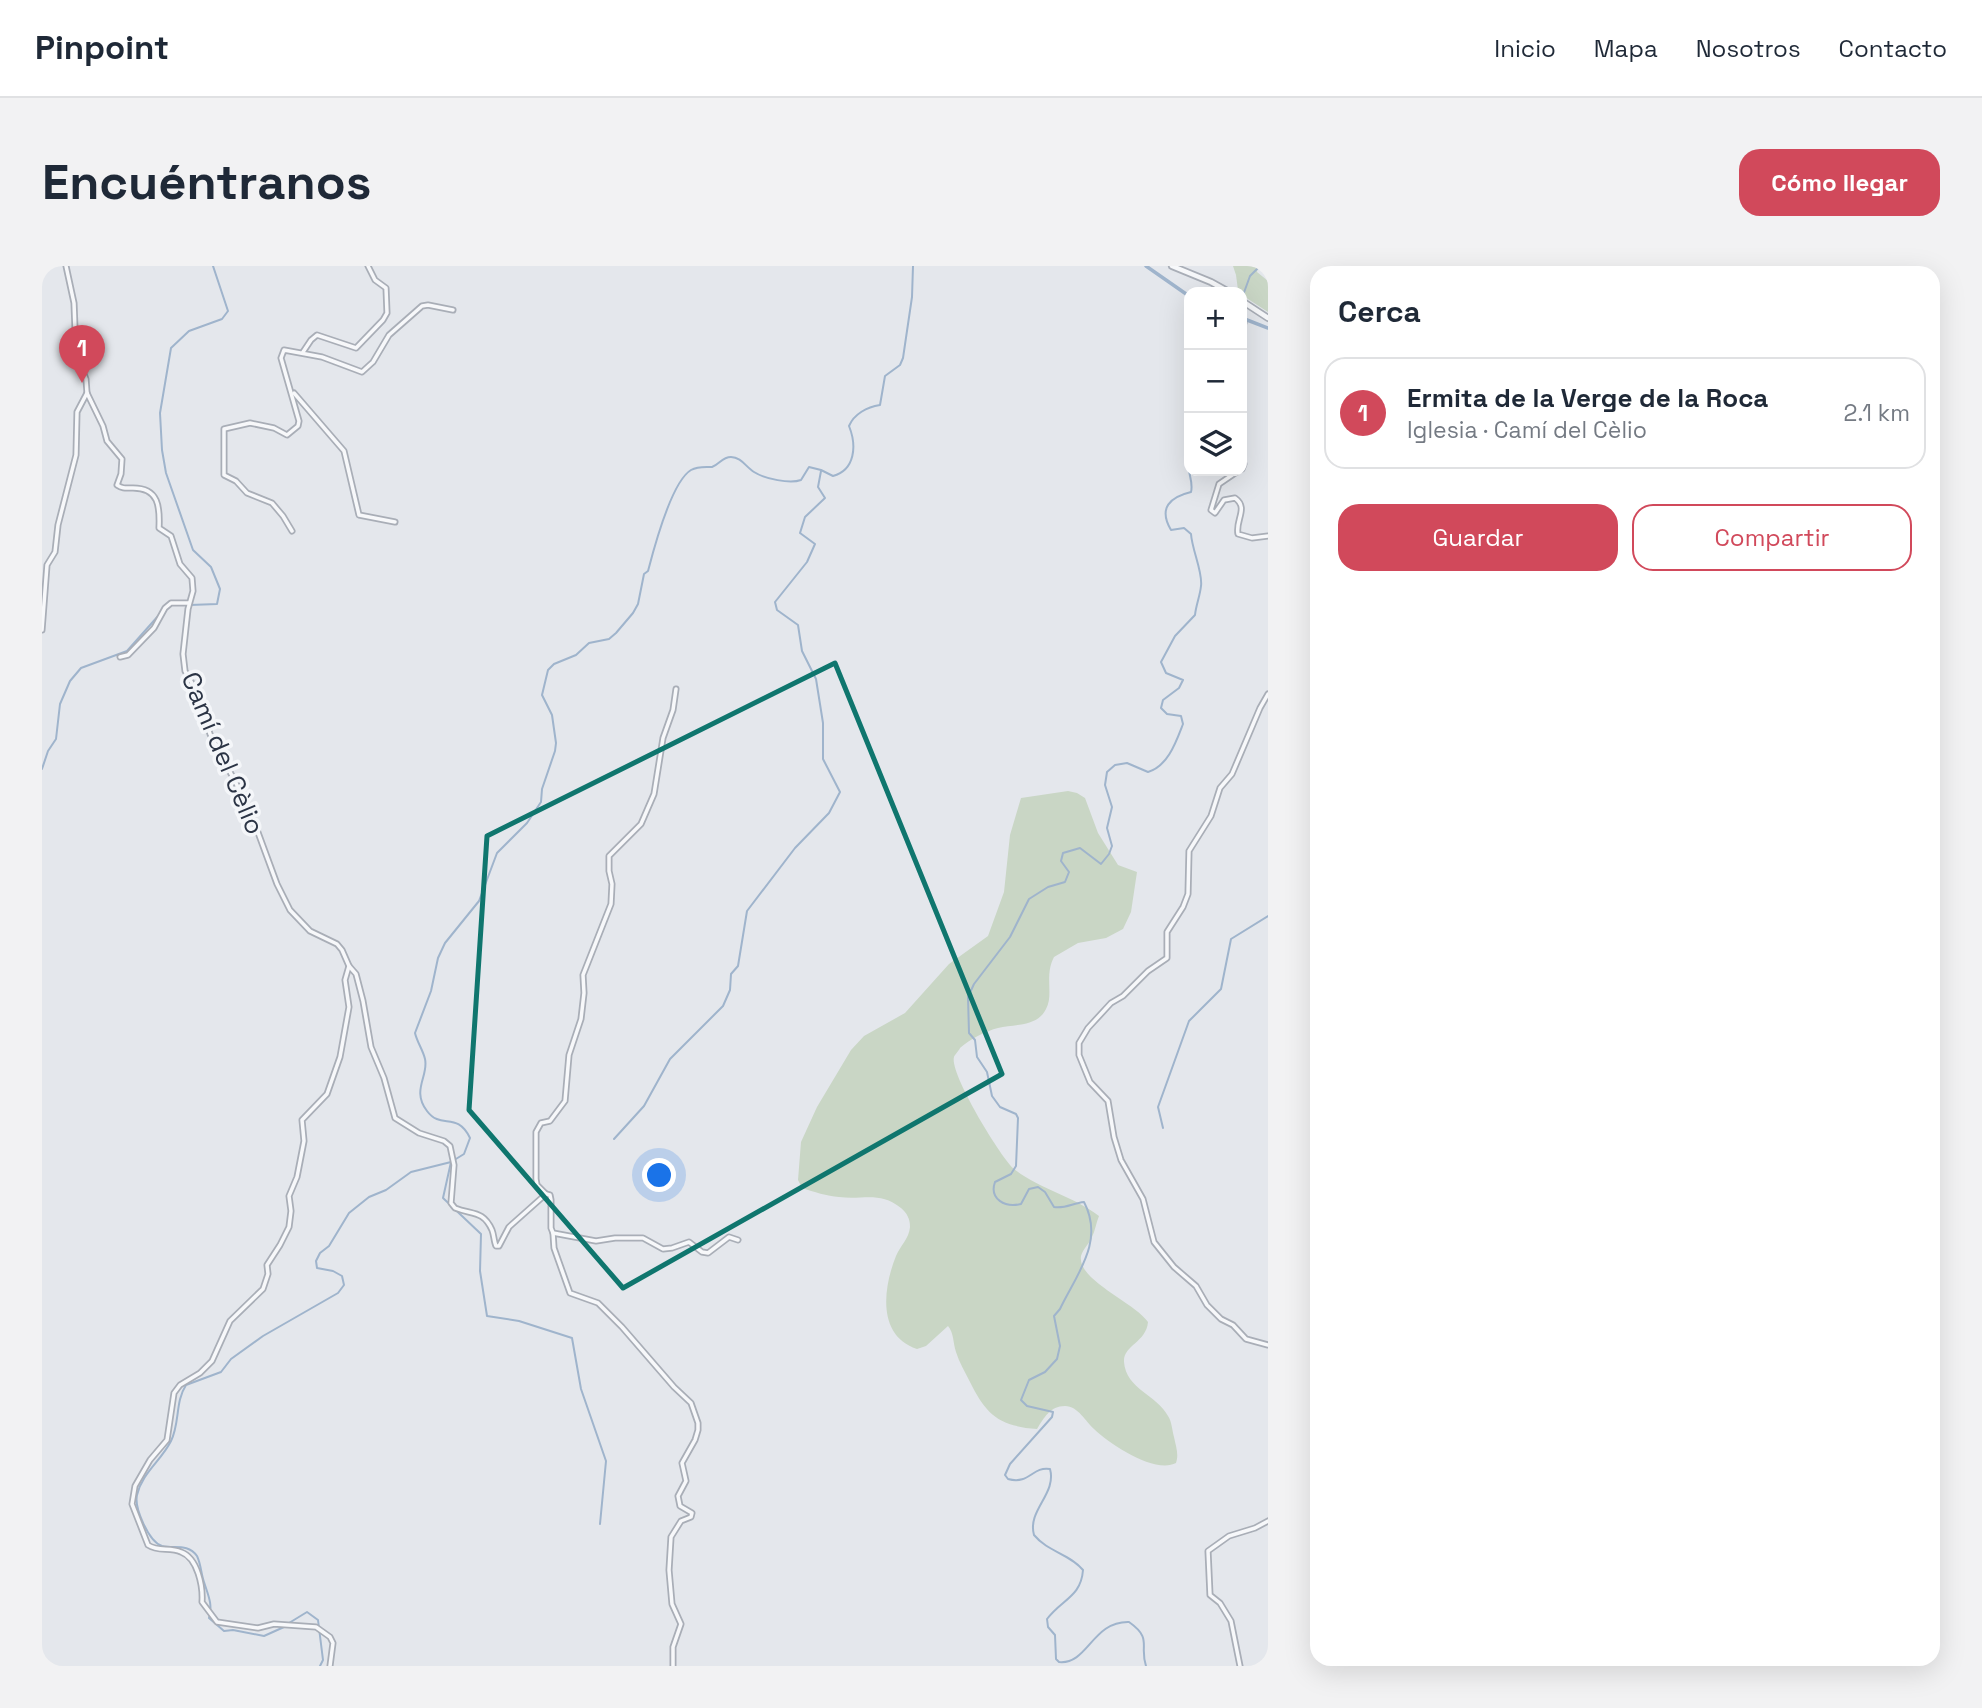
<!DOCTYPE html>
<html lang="es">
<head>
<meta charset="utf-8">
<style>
  body { margin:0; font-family:"Space Grotesk",sans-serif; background:#f2f2f3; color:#1f2937 }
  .controls { position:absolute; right:21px; top:21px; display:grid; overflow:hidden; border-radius:14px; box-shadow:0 7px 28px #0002 }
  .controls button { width:63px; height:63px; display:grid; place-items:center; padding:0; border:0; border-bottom:2px solid #e0e1e3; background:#fff; color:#1f2937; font:35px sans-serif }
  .you { position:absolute; left:618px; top:910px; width:24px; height:24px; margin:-18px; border:5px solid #fff; border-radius:50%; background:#1a73e8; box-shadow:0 0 0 10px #1a73e833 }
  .badge { display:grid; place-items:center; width:46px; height:46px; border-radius:50%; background:#d1495b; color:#fff; font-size:23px; font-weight:700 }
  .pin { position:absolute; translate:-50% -58px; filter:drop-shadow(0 2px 4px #0008) }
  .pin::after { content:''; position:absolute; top:37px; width:24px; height:21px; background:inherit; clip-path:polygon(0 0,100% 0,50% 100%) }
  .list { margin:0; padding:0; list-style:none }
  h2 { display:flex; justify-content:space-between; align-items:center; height:91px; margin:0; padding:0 28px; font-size:30px }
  h2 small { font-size:23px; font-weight:400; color:#747a83 }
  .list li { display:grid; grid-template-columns:46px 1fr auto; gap:21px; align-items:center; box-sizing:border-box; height:112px; margin:0 14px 14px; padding:0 14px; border:2px solid #e0e1e3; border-radius:21px }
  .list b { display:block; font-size:26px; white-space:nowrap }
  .list p { margin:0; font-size:23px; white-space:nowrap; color:#747a83 }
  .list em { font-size:23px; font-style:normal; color:#747a83 }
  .actions { display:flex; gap:14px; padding:21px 28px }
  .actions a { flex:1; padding:16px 0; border:2px solid #d1495b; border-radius:21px; text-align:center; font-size:24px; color:#d1495b }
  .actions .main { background:#d1495b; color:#fff }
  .icon { flex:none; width:38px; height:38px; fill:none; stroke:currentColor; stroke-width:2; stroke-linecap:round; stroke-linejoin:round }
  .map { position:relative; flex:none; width:1226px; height:1400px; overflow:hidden; border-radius:21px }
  header { display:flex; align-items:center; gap:42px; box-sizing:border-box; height:98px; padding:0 35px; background:#fff; border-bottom:2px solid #e0e1e3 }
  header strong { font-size:33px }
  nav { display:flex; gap:38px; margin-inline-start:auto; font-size:24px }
  .intro { display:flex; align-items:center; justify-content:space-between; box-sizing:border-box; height:168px; padding:0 42px }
  h1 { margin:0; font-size:49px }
  .button { padding:18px 32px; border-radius:21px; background:#d1495b; color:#fff; font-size:24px; font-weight:700 }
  main { display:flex; gap:42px; padding:0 42px }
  aside { flex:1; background:#fff; border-radius:21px; box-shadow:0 7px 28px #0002 }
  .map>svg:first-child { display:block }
  .green { fill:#c9d6c5 }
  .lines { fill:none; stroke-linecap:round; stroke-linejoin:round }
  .stream { stroke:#9fb4cc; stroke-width:2 }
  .canal { stroke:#9fb4cc; stroke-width:3.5 }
  .minor-casing { stroke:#a9aeb7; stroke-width:7 }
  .tertiary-casing { stroke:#a9aeb7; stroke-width:8 }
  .minor { stroke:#f7f8fa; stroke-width:3.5 }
  .tertiary { stroke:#f7f8fa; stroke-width:4.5 }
  .marked { fill:none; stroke:#0f766e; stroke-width:5; stroke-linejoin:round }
  .labels { text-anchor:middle; stroke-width:7; stroke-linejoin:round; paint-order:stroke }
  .street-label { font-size:26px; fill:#2b3445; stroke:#f4f6f9 }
</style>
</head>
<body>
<header>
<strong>Pinpoint</strong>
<nav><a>Inicio</a><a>Mapa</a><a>Nosotros</a><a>Contacto</a></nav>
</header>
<div class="intro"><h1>Encuéntranos</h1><a class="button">Cómo llegar</a></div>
<main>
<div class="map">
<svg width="1226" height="1400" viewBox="0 0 1226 1400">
  <rect width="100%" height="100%" fill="#e4e7ec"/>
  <g class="green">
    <path d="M 1191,0 L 1216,0 L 1215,6 L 1226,15 L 1226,46 L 1206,33 L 1196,24 L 1194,9 Z"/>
    <path d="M 1026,525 L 1035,527 L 1043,532 L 1056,567 L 1076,599 L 1095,606 L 1089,646 L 1081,663 L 1064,672 L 1036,677 L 1012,691 C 1002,710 1012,729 1004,743 C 995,761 973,758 956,762 C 944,765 928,773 918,782 C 918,783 912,790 912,791 C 907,807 959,892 972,903 C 997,923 1031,930 1057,950 C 1054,957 1053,965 1050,971 C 1047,978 1041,983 1039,990 C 1035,1014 1092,1036 1106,1056 C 1104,1077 1081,1079 1082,1096 C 1084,1123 1115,1129 1126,1150 C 1130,1156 1130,1164 1132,1171 C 1134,1181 1137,1188 1134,1197 C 1113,1208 1069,1179 1052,1163 C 1044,1156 1036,1140 1023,1140 C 1008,1140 1002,1152 995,1163 C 956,1160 944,1148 928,1116 C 923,1106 917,1096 914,1086 C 911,1077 912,1067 906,1060 L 884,1080 L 875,1083 C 835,1070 841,1022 854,990 C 858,980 867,973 868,961 C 868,953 865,947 859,942 C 838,925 822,934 797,931 C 785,930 772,926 760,922 L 756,914 L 759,876 L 775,841 L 809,784 L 822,770 L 863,747 L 907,698 L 946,670 L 962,626 L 968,569 L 979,532 Z"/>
  </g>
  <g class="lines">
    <g class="stream">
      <path d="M 1200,32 L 1208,10 L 1218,0"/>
      <path d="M 148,339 L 175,338 L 178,323 L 169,301 L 151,284 L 124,207 L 120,184 L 118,147 L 129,82 L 147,65 L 180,53 L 186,45 L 171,0"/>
      <path d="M 0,503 L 6,485 L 14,473 L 18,438 L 28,415 L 39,402 L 85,385 L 117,349"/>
      <path d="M 1121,862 L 1116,841 L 1147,755 L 1179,723 L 1189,673 L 1226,650"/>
      <path d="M 572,873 L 602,840 L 628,793 L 681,740 L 688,724 L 689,708 L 696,700 L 705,645 L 753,582 L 787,547 L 798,526 L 781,493 L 781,457 L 774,413 L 760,385 L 756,359 L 735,344 L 733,336 L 765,296 L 773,278 L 758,267 L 763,251 L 783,232 L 776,221 L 779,205"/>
      <path d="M 409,896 L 401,932 L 439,968 L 438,1005 L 445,1050 L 477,1055 L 530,1072 L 539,1123 L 564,1195 L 558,1258"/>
      <path d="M 247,1357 L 265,1346 L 276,1354 L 281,1394 L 278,1400"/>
      <path d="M 242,1361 L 222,1370 L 191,1364 L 182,1365 L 167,1352 C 171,1338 166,1329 162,1316 C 159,1308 159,1298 155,1290 C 146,1277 132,1283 120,1280 C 107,1276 92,1242 95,1229 C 100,1207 119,1195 129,1175 C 138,1157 133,1136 144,1119 L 179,1106 L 189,1093 L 221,1070 L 296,1027 L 302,1019 L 300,1010 L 291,1005 L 275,1002 L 274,995 L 278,987 L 287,980 L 307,947 L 327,931 L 344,924 L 369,906 L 409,896 L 422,888 L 428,872 C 415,845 399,864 385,845 C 369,824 387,810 383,793 C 381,784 375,776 373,767 L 389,725 L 396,692 L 403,677 L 437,635 L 455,587 L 485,557 L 499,536 L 500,523 L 513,485 L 514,477 L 510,449 L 500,429 L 506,404 L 512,398 L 534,389 L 547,377 L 567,373 L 574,367 L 591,347 L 596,338 L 602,308 L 606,305 C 612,282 629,216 649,204 C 656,200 663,201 670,201 C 678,198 680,191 689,191 C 699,191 704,201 712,206 C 723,213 748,218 759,214 L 767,201 L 779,204 L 791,210 C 813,204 815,180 807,160 C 812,148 825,141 838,139 L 843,110 L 858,99 L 861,92 L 870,31 L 871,0"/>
      <path d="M 1104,1400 C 1097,1379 1111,1373 1087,1356 C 1050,1355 1046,1399 1017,1396 L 1014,1393 L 1013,1369 L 1006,1361 L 1005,1353 C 1020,1333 1039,1331 1041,1304 C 1028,1288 1006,1286 992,1269 C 985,1244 1015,1228 1008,1203 C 990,1200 988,1219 966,1213 L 963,1209 L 968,1198 L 1010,1151 L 1011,1146 L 985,1140 L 979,1134 L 987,1114 L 1003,1106 L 1015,1093 L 1018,1080 L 1012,1050 L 1018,1043 C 1034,1009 1063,976 1042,936 C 1031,937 1023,943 1012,941 L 1003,926 L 996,921 L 987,923 L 979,938 C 963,942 947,933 953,916 L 969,908 L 974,900 L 976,852 L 974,848 L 958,841 L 950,830 L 945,806 L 935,791 L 933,774 L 927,767 L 926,731 L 932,718 L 968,671 L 987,633 L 1006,621 L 1023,616 L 1027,606 L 1019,595 L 1021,587 L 1038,582 L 1059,598 L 1067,588 L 1070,580 L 1065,562 L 1070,541 L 1063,519 L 1065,506 L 1073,499 L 1085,497 L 1106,506 C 1126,500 1134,476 1141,458 L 1139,450 L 1125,448 L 1119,442 L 1121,434 L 1137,422 L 1141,414 L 1124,407 L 1119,396 L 1133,370 L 1153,349 C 1154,339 1158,330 1159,320 C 1161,306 1150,284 1149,268 L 1142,262 L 1129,264 C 1116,242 1128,231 1149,226 C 1152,215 1144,204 1147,194"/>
    </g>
    <g class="canal">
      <path d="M 1104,0 L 1147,30"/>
      <path d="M 1200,52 L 1226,62"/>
    </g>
    <g class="minor-casing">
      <g id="minor">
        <path d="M 24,0 L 32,37 L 34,89 L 44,113 L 45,127 L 61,160 L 65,175 L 80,193 L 79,208 L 75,219 C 81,223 84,222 91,222 C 117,222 118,241 117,262 L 129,270 L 138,298 L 150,312 L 151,325 L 146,343 L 141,388 L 143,405 L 155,426 L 168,468 L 207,542 L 235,618 L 248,644 L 268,665 L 295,678 L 300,684 L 307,700 L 303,714 L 307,741 L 298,791 L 285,828 L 260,854 L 262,875 L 255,911 L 247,930 L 249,945 L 247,961 L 238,979 L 225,999 L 226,1008 L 221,1023 L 188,1055 L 170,1095 L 158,1107 L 138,1119 L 132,1127 L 125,1174 L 108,1194 L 93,1220 L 90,1238 L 106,1279 C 116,1286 128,1281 139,1286 C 156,1292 161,1321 160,1336 L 175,1356 L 216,1362 L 232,1358 L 274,1361 L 288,1371 L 291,1377 L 288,1400"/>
        <path d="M 1200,62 L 1202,57"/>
        <path d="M 261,86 L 269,74 L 275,69 L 314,82 L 341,54 L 345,47 L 344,22 L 333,14 L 326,0"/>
        <path d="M 252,127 L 302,185 L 317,249 L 353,256"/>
        <path d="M 1200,192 L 1202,198 L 1200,203"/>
        <path d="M 1196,205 L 1177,218 L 1169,244 L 1173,247 L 1182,234 L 1193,232 C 1207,242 1193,254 1196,268 L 1210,272 L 1226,270"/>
        <path d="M 250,265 L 241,250 L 230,237 L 205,227 L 194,215 L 182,209 L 182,163 L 208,157 L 232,162 L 245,169 L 256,160 L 257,155 L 239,92 L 242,84 L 280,91 L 320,106 L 331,96 L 347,69 L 380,40 L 386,39 L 411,44"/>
        <path d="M 0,364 L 5,299 L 13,286 L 16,259 L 34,189 L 35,146 L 45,127"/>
        <path d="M 78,391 L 86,389 L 112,362 L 123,342 L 129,337 L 147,337"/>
        <path d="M 1226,428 L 1218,442 L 1190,508 L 1178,522 L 1169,550 L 1147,585 L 1146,628 L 1141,641 L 1125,666 L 1125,692 L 1106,705 L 1081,730 L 1069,737 L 1046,762 L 1037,777 L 1037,789 L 1048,816 L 1066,835 L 1072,871 L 1079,894 L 1101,933 L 1112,976 L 1132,1001 L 1154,1020 L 1165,1039 L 1179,1053 L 1191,1059 L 1204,1073 L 1226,1079"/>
        <path d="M 307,700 L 314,708 L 321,735 L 329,781 L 342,812 L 353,852 L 377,867 L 402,875 L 408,880 L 412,899 L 409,937 L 413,942 C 430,949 441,944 450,964 C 452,969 452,976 454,980 L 457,980 L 467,961 L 504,928 L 508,929 L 509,934 L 509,962 L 511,967 L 554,975 L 573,972 L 601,972 L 621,983 L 630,982 L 647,976 L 660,986 L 666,987 L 687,971 L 696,974"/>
        <path d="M 504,928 L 495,919 L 494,913 L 494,866 L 499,857 L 508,855 L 523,835 L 527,789 L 539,753 L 542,727 L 541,709 L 569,638 L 570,618 L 567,605 L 567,590 L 599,558 L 612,528 L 621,472 L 631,444 L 634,423"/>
        <path d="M 511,967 L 512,982 L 528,1027 L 556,1037 L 580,1061 L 632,1121 L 649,1137 L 656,1157 L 656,1164 L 653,1174 L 640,1197 L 644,1215 L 636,1230 L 638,1240 L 650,1247 L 649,1251 L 639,1255 L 629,1271 L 627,1304 L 630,1338 L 639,1358 L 631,1381 L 631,1400"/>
        <path d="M 1198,1400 L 1189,1355 L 1178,1337 L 1168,1329 L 1166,1285 L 1187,1270 L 1213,1262 L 1226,1255"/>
      </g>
    </g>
    <g class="tertiary-casing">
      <g id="tertiary">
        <path d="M 1130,0 L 1169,16 L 1187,26"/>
        <path d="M 1200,35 L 1226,52"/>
      </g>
    </g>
    <use href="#minor" class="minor"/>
    <use href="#tertiary" class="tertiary"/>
  </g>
  <path class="marked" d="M 793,397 L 960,808 L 581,1022 L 427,844 L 445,570 Z"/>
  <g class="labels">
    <g class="street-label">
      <text transform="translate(181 487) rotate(67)" y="9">Camí del Cèlio</text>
    </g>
  </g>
</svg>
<div class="controls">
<button>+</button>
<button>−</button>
<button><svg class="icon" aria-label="layers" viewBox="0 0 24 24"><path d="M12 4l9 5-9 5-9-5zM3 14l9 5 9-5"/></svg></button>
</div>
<div class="you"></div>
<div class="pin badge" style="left:40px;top:117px">1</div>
</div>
<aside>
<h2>Cerca<small></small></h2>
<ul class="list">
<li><span class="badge">1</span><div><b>Ermita de la Verge de la Roca</b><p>Iglesia · Camí del Cèlio</p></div><em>2.1 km</em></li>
</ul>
<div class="actions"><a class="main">Guardar</a><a>Compartir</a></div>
</aside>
</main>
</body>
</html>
